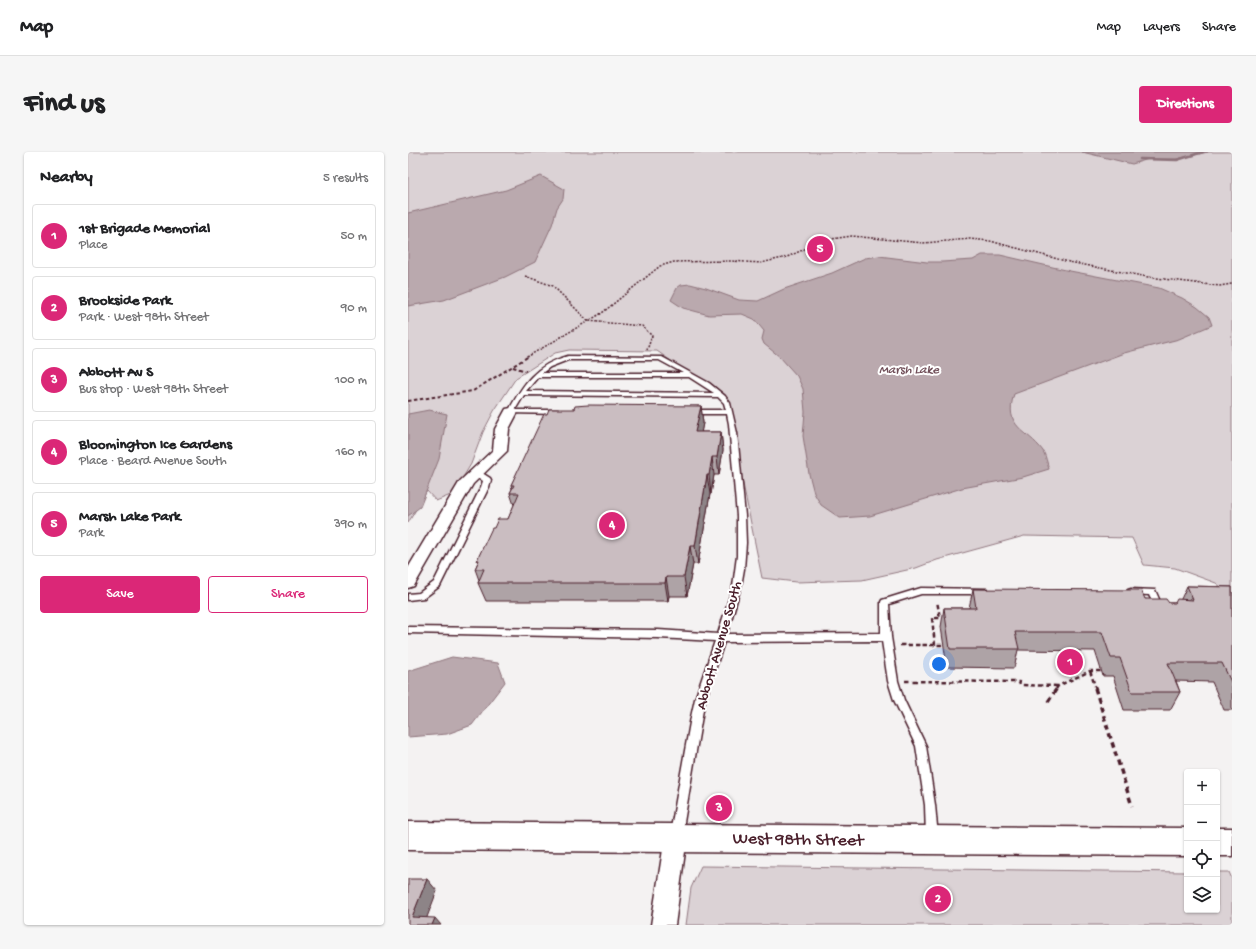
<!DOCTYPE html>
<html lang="en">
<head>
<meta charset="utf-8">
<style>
  body { margin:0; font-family:"Gochi Hand",sans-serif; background:#f6f6f6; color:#202124 }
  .controls { position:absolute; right:12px; bottom:12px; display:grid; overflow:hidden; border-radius:4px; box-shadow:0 1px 3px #0004 }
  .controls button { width:36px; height:36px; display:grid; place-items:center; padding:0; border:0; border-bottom:1px solid #e0e0e0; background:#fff; color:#202124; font:20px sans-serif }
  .you { position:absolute; left:531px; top:512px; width:14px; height:14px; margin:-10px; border:3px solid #fff; border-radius:50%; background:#1a73e8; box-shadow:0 0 0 6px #1a73e833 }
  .badge { display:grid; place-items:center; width:26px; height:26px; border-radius:50%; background:#db2777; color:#fff; font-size:13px; font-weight:700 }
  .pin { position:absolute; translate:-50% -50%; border:2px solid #fff; box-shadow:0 1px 4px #0006 }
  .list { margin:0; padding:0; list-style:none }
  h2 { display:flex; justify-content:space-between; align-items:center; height:52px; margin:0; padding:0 16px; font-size:17px }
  h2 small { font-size:13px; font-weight:400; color:#757577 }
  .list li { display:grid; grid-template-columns:26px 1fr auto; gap:12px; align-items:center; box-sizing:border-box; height:64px; margin:0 8px 8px; padding:0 8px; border:1px solid #e0e0e0; border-radius:4px }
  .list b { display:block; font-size:15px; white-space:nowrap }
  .list p { margin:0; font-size:13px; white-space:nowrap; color:#757577 }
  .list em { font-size:13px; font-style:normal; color:#757577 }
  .actions { display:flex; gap:8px; padding:12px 16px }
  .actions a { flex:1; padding:9px 0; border:1px solid #db2777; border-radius:4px; text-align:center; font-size:14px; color:#db2777 }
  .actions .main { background:#db2777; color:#fff }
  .icon { flex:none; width:22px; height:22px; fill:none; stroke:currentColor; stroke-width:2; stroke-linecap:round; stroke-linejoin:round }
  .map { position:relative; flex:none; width:824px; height:773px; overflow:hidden; border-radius:4px }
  header { display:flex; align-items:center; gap:24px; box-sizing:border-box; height:56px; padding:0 20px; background:#fff; border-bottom:1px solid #e0e0e0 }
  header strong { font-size:19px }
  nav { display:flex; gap:22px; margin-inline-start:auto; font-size:14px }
  .intro { display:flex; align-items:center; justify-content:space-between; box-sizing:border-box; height:96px; padding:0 24px }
  h1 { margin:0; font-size:28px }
  .button { padding:10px 18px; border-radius:4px; background:#db2777; color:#fff; font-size:14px; font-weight:700 }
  main { display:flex; gap:24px; padding:0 24px }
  aside { flex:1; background:#fff; border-radius:4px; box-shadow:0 1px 3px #0004 }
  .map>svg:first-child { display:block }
  .green { fill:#dbd2d5; stroke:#927880 }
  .water { fill:#baa9ae; stroke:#8d727a }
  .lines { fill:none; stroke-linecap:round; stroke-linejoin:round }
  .stream { stroke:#8d727a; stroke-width:2.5 }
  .service-casing { stroke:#4a1f2b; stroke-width:3 }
  .minor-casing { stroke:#4a1f2b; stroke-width:3 }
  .tertiary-casing { stroke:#4a1f2b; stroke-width:3 }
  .path-far3 { stroke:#4a1f2b; stroke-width:1.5; stroke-dasharray:2 1.5; stroke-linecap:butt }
  .path-far2 { stroke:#4a1f2b; stroke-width:2; stroke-dasharray:3.5 2.5; stroke-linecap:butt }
  .path-far1 { stroke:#4a1f2b; stroke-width:2.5; stroke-dasharray:4.5 3; stroke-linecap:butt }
  .path { stroke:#4a1f2b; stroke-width:3.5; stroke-dasharray:5.5 4; stroke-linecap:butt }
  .service { fill:#fff; fill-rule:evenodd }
  .minor { fill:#fff; fill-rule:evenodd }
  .tertiary { fill:#fff; fill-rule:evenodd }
  .wall { fill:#aea3a6; stroke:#4a1f2b }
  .shaded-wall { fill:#8d8487; stroke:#4a1f2b }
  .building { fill:#cabdc1; stroke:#4a1f2b }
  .labels { text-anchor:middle; stroke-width:4; stroke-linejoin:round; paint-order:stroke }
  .far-water-label { font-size:13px; font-style:italic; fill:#714f59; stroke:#fff }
  .street-label { font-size:15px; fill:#4a1f2b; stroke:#fff }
  .near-street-label { font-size:18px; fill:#4a1f2b; stroke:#fff }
</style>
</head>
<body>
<header>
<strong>Map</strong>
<nav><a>Map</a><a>Layers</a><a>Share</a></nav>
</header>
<div class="intro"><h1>Find us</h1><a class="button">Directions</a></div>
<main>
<aside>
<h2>Nearby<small>5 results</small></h2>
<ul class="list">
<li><span class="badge">1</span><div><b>1st Brigade Memorial</b><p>Place</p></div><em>50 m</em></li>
<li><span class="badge">2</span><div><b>Brookside Park</b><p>Park · West 98th Street</p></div><em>90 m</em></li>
<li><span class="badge">3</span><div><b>Abbott Av S</b><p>Bus stop · West 98th Street</p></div><em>100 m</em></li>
<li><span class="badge">4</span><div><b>Bloomington Ice Gardens</b><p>Place · Beard Avenue South</p></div><em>160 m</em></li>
<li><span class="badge">5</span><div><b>Marsh Lake Park</b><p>Park</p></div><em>390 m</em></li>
</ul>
<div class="actions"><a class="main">Save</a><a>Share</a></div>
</aside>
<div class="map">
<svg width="824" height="773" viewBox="0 0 824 773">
  <rect width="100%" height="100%" fill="#f4f2f2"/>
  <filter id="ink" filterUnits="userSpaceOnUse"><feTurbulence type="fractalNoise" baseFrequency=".025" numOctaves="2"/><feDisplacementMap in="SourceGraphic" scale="8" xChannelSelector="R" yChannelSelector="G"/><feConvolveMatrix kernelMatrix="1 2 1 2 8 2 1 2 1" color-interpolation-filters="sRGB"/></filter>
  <g filter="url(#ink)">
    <g class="green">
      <path d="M 0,0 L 824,0 L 824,444 L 808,431 L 767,416 L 736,413 L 724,386 L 616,384 L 529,408 L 508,416 L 454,428 L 388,430 L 354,426 L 319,252 L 311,243 L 249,199 L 161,198 L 147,201 L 108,226 L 86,259 L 75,280 L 63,312 L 45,342 L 28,349 L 19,339 L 0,371 Z"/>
      <path d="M 293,714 L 779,720 L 779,758 L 809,758 L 809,720 L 821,720 L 824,727 L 824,773 L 278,773 L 283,736 Z"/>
    </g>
    <g class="water">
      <path d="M 674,0 L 800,0 L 768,7 L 741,7 L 724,12 Z"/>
      <path d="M 133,24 L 156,37 L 155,47 L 149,56 L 144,73 L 127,110 L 97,125 L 36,148 L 0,154 L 0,61 L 98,38 Z"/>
      <path d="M 574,103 L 592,103 L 662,119 L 751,136 L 774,146 L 789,155 L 801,165 L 804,173 L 771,187 L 716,201 L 606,242 C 595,276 619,277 635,299 C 638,304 639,311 641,317 L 615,325 L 554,336 L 462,364 L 432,366 L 413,353 L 406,341 L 401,322 L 395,284 L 397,260 L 395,237 L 389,224 L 372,205 L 356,192 L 354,187 L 356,179 L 346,167 L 334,162 L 301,163 L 275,156 L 263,148 L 269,136 L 273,133 L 282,132 L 298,136 L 331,148 L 350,149 L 376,137 L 424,121 L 457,106 L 471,104 L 519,110 L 534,110 L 565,108 Z"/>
      <path d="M 21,258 L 39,262 L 31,307 L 12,355 L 0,364 L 0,262 Z"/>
      <path d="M 44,505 L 90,511 L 97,530 L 64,573 L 39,582 L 0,585 L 0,519 Z"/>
    </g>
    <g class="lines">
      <path class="stream" d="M 732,7 L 769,8 L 795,0"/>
      <g class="service-casing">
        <g id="service">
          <path d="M 160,204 L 254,205 L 301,231 L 317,244 L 322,251 L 329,281 L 337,364 L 338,391 L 336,417 L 333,434 L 319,482 L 473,481 L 473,450 L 474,448 L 513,436 L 579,437 L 580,439 L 579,441 L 576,442 L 513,442 L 481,452 L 483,485 L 490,529 L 496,548 L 518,594 L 527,653 L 530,685 L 528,689 L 524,690 L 520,689 L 518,685 L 517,653 L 508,594 L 486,548 L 480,529 L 474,489 L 316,490 L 296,552 L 274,682 L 272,686 L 268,687 L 264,686 L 262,682 L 283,565 L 287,547 L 307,489 L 250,486 L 0,481 L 0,475 L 250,478 L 310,482 L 325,434 L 329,404 L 329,364 L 321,272 L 319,262 L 284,262 L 281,260 L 284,258 L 318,258 L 316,251 L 310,245 L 116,243 L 107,258 L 150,258 L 153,260 L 150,262 L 101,261 L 100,260 C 115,232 127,213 160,204 ZM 160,208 L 251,208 L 275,221 L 134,221 L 142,215 ZM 130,225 L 281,225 L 306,241 L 118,239 Z"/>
          <path d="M 65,319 L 71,319 L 82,326 L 83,328 L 81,335 L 32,434 L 16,446 L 0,448 L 0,442 L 11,441 L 26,430 L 73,335 L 75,329 L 64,321 Z"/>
          <path d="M 723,437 L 747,438 L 755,456 L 754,458 L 748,458 L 741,443 L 720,442 L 719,440 L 720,438 Z"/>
        </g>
      </g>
      <g class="minor-casing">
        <g id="minor">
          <path d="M 103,256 L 108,257 L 110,260 L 101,277 L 99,299 L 65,332 L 6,434 L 0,436 L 0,416 L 52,329 L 85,298 L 87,277 L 98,257 Z"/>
          <path d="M 268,674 L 276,677 L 279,685 L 267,773 L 243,773 L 257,685 L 260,677 Z"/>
        </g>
      </g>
      <g class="tertiary-casing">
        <g id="tertiary">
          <path d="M 0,670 L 779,676 L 779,704 L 0,698 Z"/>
          <rect x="809" y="676" width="15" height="28"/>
        </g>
      </g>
      <g class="path-far3">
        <path d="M 117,124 L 145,134 L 180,169 L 234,174 L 244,184 L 239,198"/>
        <path d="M 119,205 L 194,161 L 252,114 L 266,110 L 323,109 L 353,111 L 379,105 L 417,88 L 444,84 L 515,91 L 562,87 L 582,89 L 661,110 L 740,125 L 811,134 L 824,132"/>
      </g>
      <g class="path-far2">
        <path d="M 105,215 L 118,219"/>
        <path d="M 0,249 L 65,239 L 121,204"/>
      </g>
      <g class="path-far1">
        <path d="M 492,493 L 536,493"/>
        <path d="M 527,493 L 524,466 L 532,466 L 529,449"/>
        <path d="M 682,519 L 688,537"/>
        <path d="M 497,529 L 611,530 L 612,533 L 650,534"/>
        <path d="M 648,537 L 650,534 L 682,519 L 694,519"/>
      </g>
      <g class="path">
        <path d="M 687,536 L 724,654"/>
        <path d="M 640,550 L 649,536"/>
      </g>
      <use href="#service" class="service"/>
      <use href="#minor" class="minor"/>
      <use href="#tertiary" class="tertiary"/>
    </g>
    <g class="wall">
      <path d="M 293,254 L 295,271 L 293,280 L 313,280 L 315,298 L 311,323 L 306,323 L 303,342 L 302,342 L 290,412 L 285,412 L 279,444 L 261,444 L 260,449 L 78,449 L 70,431 L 71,428 L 67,417 L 70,410 L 69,408 L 86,376 L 100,367 L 106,353 L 102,341 L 104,337 L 103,333 L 139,262 L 166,257 Z"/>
      <path d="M 779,434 L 824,435 L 824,558 L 816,558 L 804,530 L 768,529 L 772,540 L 762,558 L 716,558 L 705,524 L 695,524 L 687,499 L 610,498 L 606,516 L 539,515 L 533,475 L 536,456 L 561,456 L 565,437 L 737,447 L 761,451 L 767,451 L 773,447 Z"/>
    </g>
    <g class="shaded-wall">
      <path d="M 293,254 L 295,271 L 290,298 L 287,280 Z"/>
      <path d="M 313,280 L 315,298 L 311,323 L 309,305 Z"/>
      <path d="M 304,305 L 306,323 L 303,342 L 301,323 Z"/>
      <path d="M 299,323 L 302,342 L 290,412 L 287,394 Z"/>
      <path d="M 282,394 L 285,412 L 279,444 L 276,425 Z"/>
      <path d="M 258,425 L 261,444 L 260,449 L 257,431 Z"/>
      <path d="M 19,727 L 29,739 L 16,773 L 4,765 Z"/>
      <path d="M 27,766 L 33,773 L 24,773 Z"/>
    </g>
    <g class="building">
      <path d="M 180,253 L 293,254 L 287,280 L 313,280 L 309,305 L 304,305 L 301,323 L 299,323 L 287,394 L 282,394 L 276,425 L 258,425 L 257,431 L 70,431 L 76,417 L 67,417 L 71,408 L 69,408 L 84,376 L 86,376 L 90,367 L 100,367 L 111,341 L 102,341 L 106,333 L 103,333 L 136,262 L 139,262 L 141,257 L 166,257 L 167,254 Z"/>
      <path d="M 779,434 L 824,435 L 824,532 L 814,511 L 760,511 L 772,540 L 724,540 L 712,506 L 703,506 L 694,480 L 607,480 L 611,497 L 542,497 L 536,456 L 568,456 L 565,437 L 733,438 L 737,447 L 758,447 L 761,451 L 767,451 L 769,447 L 785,448 Z"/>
      <path d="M 0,727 L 19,727 L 4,765 L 27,766 L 24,773 L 0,773 Z"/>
    </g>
  </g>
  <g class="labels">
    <g class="far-water-label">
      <text x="501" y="221">Marsh Lake</text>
    </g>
    <g class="street-label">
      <text transform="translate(310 493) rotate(-74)" y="5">Abbott Avenue South</text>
    </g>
    <g class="near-street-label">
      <text transform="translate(390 686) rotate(1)" y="6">West 98th Street</text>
    </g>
  </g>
</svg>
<div class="controls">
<button>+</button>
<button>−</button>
<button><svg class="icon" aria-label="locate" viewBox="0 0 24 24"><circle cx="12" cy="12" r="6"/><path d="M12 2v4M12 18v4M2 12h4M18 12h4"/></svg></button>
<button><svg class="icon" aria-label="layers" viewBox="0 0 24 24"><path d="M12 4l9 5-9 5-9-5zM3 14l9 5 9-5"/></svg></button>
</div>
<div class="you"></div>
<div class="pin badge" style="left:662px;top:510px">1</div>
<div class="pin badge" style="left:530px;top:747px">2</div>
<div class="pin badge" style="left:311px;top:656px">3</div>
<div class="pin badge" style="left:204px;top:373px">4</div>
<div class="pin badge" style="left:412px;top:97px">5</div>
</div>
</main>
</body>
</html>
